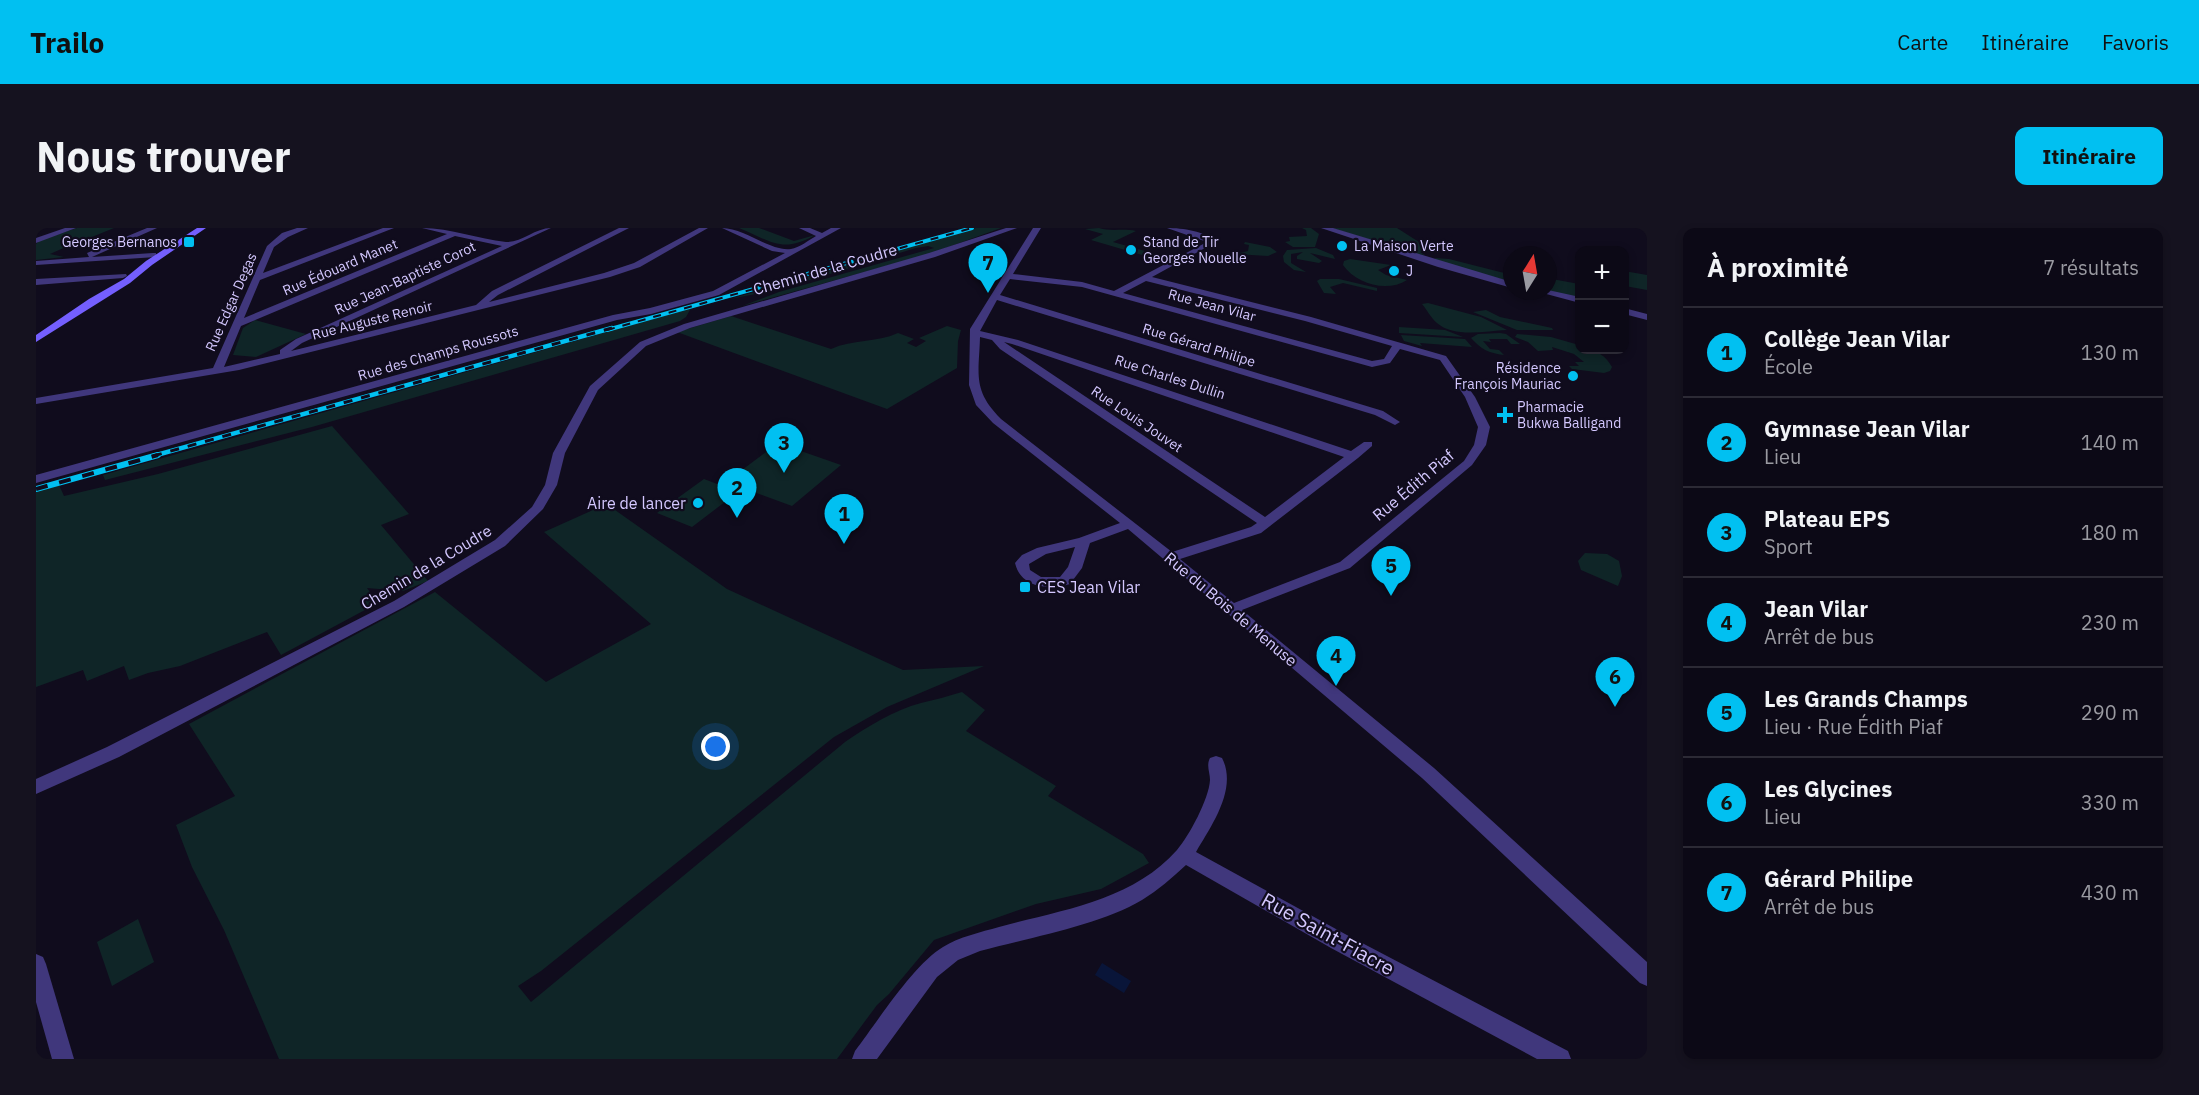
<!DOCTYPE html>
<html lang="fr">
<head>
<meta charset="utf-8">
<style>
  body { margin:0; font-family:"IBM Plex Sans",sans-serif; background:#15121f; color:#f1f3f6 }
  .controls { position:absolute; right:18px; top:18px; display:grid; overflow:hidden; border-radius:12px; box-shadow:0 3px 9px #0003 }
  .controls button { width:54px; height:54px; display:grid; place-items:center; padding:0; border:0; border-bottom:2px solid #2c2a35; background:#0c0916; color:#f1f3f6; font:30px sans-serif }
  .compass { position:absolute; left:1467px; top:18px; width:54px; height:54px; border-radius:50%; background:#0c0916; box-shadow:0 3px 9px #0003; rotate:11deg }
  .you { position:absolute; left:680px; top:519px; width:21px; height:21px; margin:-15px; border:4px solid #fff; border-radius:50%; background:#1a73e8; box-shadow:0 0 0 9px #1a73e833 }
  .badge { display:grid; place-items:center; width:39px; height:39px; border-radius:50%; background:#01c0f1; color:#111; font-size:20px; font-weight:700 }
  .pin { position:absolute; translate:-50% -50px; filter:drop-shadow(0 2px 3px #0008) }
  .pin::after { content:''; position:absolute; top:32px; width:21px; height:18px; background:inherit; clip-path:polygon(0 0,100% 0,50% 100%) }
  .list { margin:0; padding:0; list-style:none }
  h2 { display:flex; justify-content:space-between; align-items:center; height:78px; margin:0; padding:0 24px; font-size:26px }
  h2 small { font-size:20px; font-weight:400; color:#9a9aa1 }
  .list li { display:grid; grid-template-columns:39px 1fr auto; gap:18px; align-items:center; box-sizing:border-box; height:90px; padding:0 24px; border-top:2px solid #2c2a35 }
  .list b { display:block; font-size:22px; white-space:nowrap }
  .list p { margin:0; font-size:20px; white-space:nowrap; color:#9a9aa1 }
  .list em { font-size:20px; font-style:normal; color:#9a9aa1 }
  .map { position:relative; flex:none; width:1611px; height:831px; overflow:hidden; border-radius:12px }
  header { display:flex; align-items:center; gap:36px; box-sizing:border-box; height:84px; padding:0 30px; background:#01c0f1; color:#111 }
  header strong { font-size:28px }
  nav { display:flex; gap:33px; margin-inline-start:auto; font-size:21px }
  .intro { display:flex; align-items:center; justify-content:space-between; box-sizing:border-box; height:144px; padding:0 36px }
  h1 { margin:0; font-size:42px }
  .button { padding:15px 27px; border-radius:12px; background:#01c0f1; color:#111; font-size:21px; font-weight:700 }
  main { display:flex; gap:36px; padding:0 36px }
  aside { flex:1; background:#0c0916; border-radius:12px; box-shadow:0 3px 9px #0003 }
  .map>svg:first-child { display:block }
  .green { fill:#0f2527 }
  .water { fill:#091539 }
  .lines { fill:none; stroke-linecap:round; stroke-linejoin:round }
  .minor { fill:#40377c; fill-rule:evenodd }
  .secondary { fill:#745ffe; fill-rule:evenodd }
  .rail-far2-casing { stroke:#01c0f1; stroke-width:4 }
  .rail-far1-casing { stroke:#01c0f1; stroke-width:4.5 }
  .rail-casing { stroke:#01c0f1; stroke-width:6 }
  .rail-far2 { stroke:#100c1d; stroke-width:2; stroke-dasharray:8; stroke-linecap:butt }
  .rail-far1 { stroke:#100c1d; stroke-width:3; stroke-dasharray:9; stroke-linecap:butt }
  .rail { stroke:#100c1d; stroke-width:4; stroke-dasharray:12; stroke-linecap:butt }
  .poi-dot { fill:#01c0f1; stroke:#100c1d; stroke-width:2 }
  .labels { text-anchor:middle; stroke-width:4.5; stroke-linejoin:round; paint-order:stroke }
  .far-poi-label { font-size:14px; fill:#d4c8ff; stroke:#100c1d; text-anchor:start }
  .far-street-label { font-size:14px; fill:#d4c8ff; stroke:#100c1d }
  .street-label { font-size:16px; fill:#d4c8ff; stroke:#100c1d }
  .poi-label { font-size:16px; fill:#d4c8ff; stroke:#100c1d; text-anchor:end }
  .near-street-label { font-size:20px; fill:#d4c8ff; stroke:#100c1d }
</style>
</head>
<body>
<header>
<strong>Trailo</strong>
<nav><a>Carte</a><a>Itinéraire</a><a>Favoris</a></nav>
</header>
<div class="intro"><h1>Nous trouver</h1><a class="button">Itinéraire</a></div>
<main>
<div class="map">
<svg width="1611" height="831" viewBox="0 0 1611 831">
  <rect width="100%" height="100%" fill="#100c1d"/>
  <g class="green">
    <path d="M 41,0 L 78,0 L 46,13 L 58,15 L 47,20 L 32,18 L 14,26 L 28,29 L 0,32 L 0,16 L 4,12 Z"/>
    <path d="M 703,0 L 723,0 L 758,13 L 779,7 C 746,26 735,13 703,0 Z"/>
    <path d="M 940,0 L 965,0 L 893,26 L 706,78 L 743,64 L 898,20 L 892,18 L 880,20 L 744,61 L 694,71 Z"/>
    <path d="M 1063,0 C 1076,4 1086,0 1100,3 L 1077,14 L 1130,29 L 1123,32 L 1055,12 L 1067,6 L 1049,1 Z"/>
    <path d="M 1266,0 L 1275,0 L 1283,6 L 1279,19 L 1257,19 L 1249,14 L 1254,13 L 1253,9 L 1271,8 L 1270,2 Z"/>
    <path d="M 1296,0 L 1361,0 L 1397,23 L 1384,24 L 1389,27 L 1380,26 Z"/>
    <path d="M 1209,14 L 1234,19 L 1241,24 L 1232,28 L 1199,26 L 1212,23 L 1213,17 L 1208,16 Z"/>
    <path d="M 1280,20 L 1297,27 L 1299,31 L 1274,25 L 1286,33 L 1283,35 L 1261,31 L 1261,28 L 1267,24 L 1255,26 L 1255,35 L 1270,44 L 1258,42 L 1248,34 L 1247,28 L 1251,22 Z"/>
    <path d="M 1399,30 L 1413,31 L 1476,47 L 1476,54 L 1400,34 Z"/>
    <path d="M 1314,31 L 1355,37 L 1342,42 L 1350,47 L 1371,52 C 1351,65 1320,56 1307,37 L 1308,33 Z"/>
    <path d="M 1588,43 L 1611,47 L 1611,62 L 1589,58 Z"/>
    <path d="M 1284,51 L 1303,51 L 1341,60 L 1341,63 L 1307,55 L 1294,59 L 1300,66 L 1288,65 L 1281,53 Z"/>
    <path d="M 1516,51 L 1543,56 L 1543,68 L 1541,70 L 1512,63 L 1512,53 Z"/>
    <path d="M 1392,75 L 1445,89 L 1471,102 C 1449,103 1418,110 1401,95 C 1395,90 1391,82 1386,76 Z"/>
    <path d="M 655,80 L 650,89 L 644,93 L 276,199 L 69,252 L 67,247 Z"/>
    <path d="M 1450,82 L 1464,89 L 1516,100 L 1517,102 L 1481,102 L 1437,84 Z"/>
    <path d="M 695,88 L 795,121 C 817,111 840,115 862,105 L 878,111 L 871,115 L 880,119 L 890,113 L 883,110 L 911,98 L 925,102 L 922,113 L 921,140 L 851,181 L 641,104 Z"/>
    <path d="M 219,92 L 270,106 L 220,129 L 197,127 L 207,100 Z"/>
    <path d="M 1363,99 L 1409,102 L 1427,109 L 1363,105 Z"/>
    <path d="M 1464,105 L 1470,106 L 1484,116 L 1475,116 L 1471,111 L 1453,111 L 1455,114 L 1447,113 L 1454,121 L 1463,122 L 1468,127 C 1452,125 1445,121 1435,110 L 1442,106 Z"/>
    <path d="M 1481,106 L 1515,109 L 1543,117 L 1544,122 C 1559,122 1568,125 1576,139 L 1574,143 L 1568,145 L 1536,141 L 1533,138 L 1543,138 L 1539,134 L 1548,134 L 1538,126 L 1516,119 L 1517,122 L 1502,123 L 1492,114 L 1479,109 Z"/>
    <path d="M 1365,107 L 1429,111 L 1436,119 L 1384,115 L 1386,118 L 1368,113 Z"/>
    <path d="M 296,198 L 373,286 L 345,297 L 392,353 L 367,363 L 331,360 L 342,375 L 245,427 L 231,404 L 144,438 L 112,445 L 93,452 L 88,438 L 51,453 L 47,442 L 0,459 L 0,264 L 23,257 L 28,268 L 122,246 Z"/>
    <path d="M 742,215 L 805,237 L 756,278 L 690,254 Z"/>
    <path d="M 668,251 L 702,264 L 656,299 L 621,285 Z"/>
    <path d="M 557,282 L 579,282 L 691,361 L 867,442 L 948,438 L 851,479 L 798,509 L 505,743 L 482,758 L 495,774 L 809,514 C 831,499 858,482 885,475 C 899,472 912,468 926,464 L 949,482 L 930,503 L 1020,558 L 1012,568 L 1107,626 L 1113,635 L 1065,661 L 1000,676 L 898,712 L 853,766 L 841,777 L 801,831 L 243,831 L 188,702 L 156,639 L 140,597 L 199,568 L 153,496 L 399,364 L 510,454 L 615,396 L 508,304 Z"/>
    <path d="M 1549,325 L 1571,326 L 1583,333 L 1586,348 L 1582,358 L 1545,342 L 1542,333 Z"/>
    <path d="M 102,691 L 118,734 L 76,758 L 61,714 Z"/>
  </g>
  <path class="water" d="M 1066,735 L 1095,753 L 1088,765 L 1059,747 Z"/>
  <g class="lines">
    <g class="minor">
      <path d="M 29,0 L 40,0 L 0,15 L 0,10 Z"/>
      <path d="M 111,0 L 121,0 L 56,29 L 117,25 L 120,25 L 120,29 L 0,37 L 0,33 L 53,29 L 51,25 Z"/>
      <path d="M 261,0 L 272,0 L 252,9 L 238,19 L 227,45 L 347,0 L 358,0 L 224,52 L 208,90 L 411,6 L 386,0 C 415,0 442,11 470,14 C 485,15 499,0 515,0 L 266,115 L 255,123 L 440,77 L 456,63 L 583,0 L 593,0 L 462,67 L 453,74 L 568,45 L 598,35 L 663,0 L 672,0 L 604,39 L 574,49 L 203,142 L 0,176 L 0,170 L 177,140 L 231,18 L 246,5 ZM 419,8 L 466,18 L 260,111 L 244,122 L 244,126 L 188,139 L 205,98 Z"/>
      <path d="M 686,0 C 709,0 734,24 755,21 C 763,20 773,12 780,8 L 763,0 L 774,0 L 786,5 L 795,0 L 805,0 L 683,67 L 615,86 L 581,92 L 0,255 L 0,247 L 577,87 L 614,80 L 677,63 L 749,25 L 736,23 Z"/>
      <path d="M 970,0 L 981,0 L 899,29 L 654,100 L 610,118 L 562,162 L 529,225 L 521,257 L 507,281 L 469,318 L 368,379 L 83,529 L 0,566 L 0,551 L 71,519 L 358,373 L 459,312 L 496,279 L 509,257 L 517,225 L 554,158 L 604,114 L 648,96 L 893,25 Z"/>
      <path d="M 997,0 L 1005,0 L 977,46 L 1046,54 L 1078,63 L 1171,14 L 1131,0 C 1147,0 1169,3 1180,14 L 1116,49 L 1275,89 L 1410,128 L 1439,169 L 1454,199 L 1450,217 L 1436,237 L 1314,340 L 1206,382 L 1398,540 L 1611,734 L 1611,758 L 1604,755 L 1386,550 L 1092,301 L 1054,315 L 1046,340 L 1034,356 C 1013,362 985,360 979,335 L 986,327 L 1001,320 L 1043,310 L 1084,295 L 957,195 L 940,177 L 933,157 L 934,101 ZM 974,51 L 1046,59 L 1336,139 L 1354,135 L 1364,121 L 1404,132 L 1429,169 L 1442,199 L 1438,217 L 1428,233 L 1304,334 L 1198,375 L 1144,331 L 1225,305 L 1322,230 L 1336,218 L 1336,214 L 1328,214 L 1315,223 L 982,112 L 944,103 L 961,72 L 1339,187 L 1359,197 L 1364,194 L 1347,183 L 964,67 ZM 1110,53 L 1269,93 L 1356,118 L 1348,131 L 1336,133 L 1087,65 ZM 944,109 L 956,112 L 964,121 L 1221,295 L 1215,299 L 1136,324 L 965,191 C 936,162 943,146 944,109 ZM 968,114 L 976,116 L 1308,229 L 1229,289 ZM 1039,319 L 1032,339 L 1024,349 L 1005,349 L 994,342 L 993,336 L 1010,326 Z"/>
      <path d="M 1285,0 L 1297,0 L 1476,54 L 1476,60 L 1402,39 Z"/>
      <path d="M 90,46 L 91,48 L 87,50 L 0,57 L 0,51 Z"/>
      <path d="M 1512,62 L 1544,69 L 1544,75 L 1499,63 Z"/>
      <path d="M 1588,80 L 1611,86 L 1611,92 L 1588,86 Z"/>
      <path d="M 1180,528 L 1186,530 C 1202,561 1175,598 1160,624 L 1309,706 L 1532,823 L 1535,831 L 1501,831 L 1295,720 L 1150,637 C 1136,650 1122,662 1106,672 C 1064,697 992,710 944,723 L 922,732 L 901,749 L 841,831 L 816,831 L 819,823 C 841,794 878,736 907,719 C 923,709 945,704 963,699 C 1025,682 1096,673 1141,622 C 1153,608 1173,571 1174,552 C 1174,544 1170,538 1174,530 Z"/>
      <path d="M 0,726 L 7,729 L 10,736 L 38,831 L 16,831 L 0,774 Z"/>
    </g>
    <path class="secondary" d="M 161,0 L 170,0 L 116,37 L 94,55 L 0,114 L 0,107 L 53,71 L 88,51 L 110,33 Z"/>
    <g class="rail-far2-casing">
      <path id="rail-far2" d="M 571,102 L 936,0"/>
    </g>
    <g class="rail-far1-casing">
      <path id="rail-far1" d="M 117,228 L 576,100"/>
    </g>
    <g class="rail-casing">
      <path id="rail" d="M 0,261 L 122,227"/>
    </g>
    <use href="#rail-far2" class="rail-far2"/>
    <use href="#rail-far1" class="rail-far1"/>
    <use href="#rail" class="rail"/>
  </g>
  <g class="poi-dot">
    <rect x="147" y="8" width="12" height="12" rx="3"/>
    <circle cx="1306" cy="18" r="6"/>
    <circle cx="1095" cy="22" r="6"/>
    <circle cx="1358" cy="43" r="6"/>
    <circle cx="1537" cy="148" r="6"/>
    <path d="M1466 178h6v6h6v6h-6v6h-6v-6h-6v-6h6z"/>
    <circle cx="662" cy="275" r="6"/>
    <rect x="983" y="353" width="12" height="12" rx="3"/>
  </g>
  <g class="labels">
    <g class="far-poi-label">
      <text x="141" y="19" text-anchor="end">Georges Bernanos</text>
      <text x="1107" y="19">Stand de Tir<tspan x="1107" dy="16">Georges Nouelle</tspan></text>
      <text x="1318" y="23">La Maison Verte</text>
      <text x="1370" y="48">J</text>
      <text x="1525" y="145" text-anchor="end">Résidence<tspan x="1525" dy="16">François Mauriac</tspan></text>
      <text x="1481" y="184">Pharmacie<tspan x="1481" dy="16">Bukwa Balligand</tspan></text>
    </g>
    <g class="far-street-label">
      <text transform="translate(304 39) rotate(-23)" y="5">Rue Édouard Manet</text>
      <text transform="translate(369 50) rotate(-25)" y="5">Rue Jean-Baptiste Corot</text>
      <text transform="translate(195 74) rotate(-66)" y="5">Rue Edgar Degas</text>
      <text transform="translate(1176 77) rotate(15)" y="5">Rue Jean Vilar</text>
      <text transform="translate(336 92) rotate(-14)" y="5">Rue Auguste Renoir</text>
      <text transform="translate(1163 117) rotate(17)" y="5">Rue Gérard Philipe</text>
      <text transform="translate(402 125) rotate(-16)" y="5">Rue des Champs Roussots</text>
      <text transform="translate(1134 149) rotate(18)" y="5">Rue Charles Dullin</text>
      <text transform="translate(1101 191) rotate(34)" y="5">Rue Louis Jouvet</text>
    </g>
    <g class="street-label">
      <text transform="translate(789 41) rotate(-16)" y="6">Chemin de la Coudre</text>
      <text transform="translate(1377 257) rotate(-40)" y="6">Rue Édith Piaf</text>
      <text transform="translate(390 339) rotate(-31)" y="6">Chemin de la Coudre</text>
      <text transform="translate(1195 381) rotate(40)" y="6">Rue du Bois de Menuse</text>
    </g>
    <g class="poi-label">
      <text x="650" y="281">Aire de lancer</text>
      <text x="1001" y="365" text-anchor="start">CES Jean Vilar</text>
    </g>
    <g class="near-street-label">
      <text transform="translate(1292 706) rotate(29)" y="7">Rue Saint-Fiacre</text>
    </g>
  </g>
</svg>
<div class="controls">
<button>+</button>
<button>−</button>
</div>
<svg class="compass" viewBox="-18 -18 36 36"><path d="M0-13l5 13h-10z" fill="#e53935"/><path d="M0 13l5-13h-10z" fill="#9a9aa1"/></svg>
<div class="you"></div>
<div class="pin badge" style="left:808px;top:316px">1</div>
<div class="pin badge" style="left:701px;top:290px">2</div>
<div class="pin badge" style="left:748px;top:245px">3</div>
<div class="pin badge" style="left:1300px;top:458px">4</div>
<div class="pin badge" style="left:1355px;top:368px">5</div>
<div class="pin badge" style="left:1579px;top:479px">6</div>
<div class="pin badge" style="left:952px;top:65px">7</div>
</div>
<aside>
<h2>À proximité<small>7 résultats</small></h2>
<ul class="list">
<li><span class="badge">1</span><div><b>Collège Jean Vilar</b><p>École</p></div><em>130 m</em></li>
<li><span class="badge">2</span><div><b>Gymnase Jean Vilar</b><p>Lieu</p></div><em>140 m</em></li>
<li><span class="badge">3</span><div><b>Plateau EPS</b><p>Sport</p></div><em>180 m</em></li>
<li><span class="badge">4</span><div><b>Jean Vilar</b><p>Arrêt de bus</p></div><em>230 m</em></li>
<li><span class="badge">5</span><div><b>Les Grands Champs</b><p>Lieu · Rue Édith Piaf</p></div><em>290 m</em></li>
<li><span class="badge">6</span><div><b>Les Glycines</b><p>Lieu</p></div><em>330 m</em></li>
<li><span class="badge">7</span><div><b>Gérard Philipe</b><p>Arrêt de bus</p></div><em>430 m</em></li>
</ul>
</aside>
</main>
</body>
</html>
